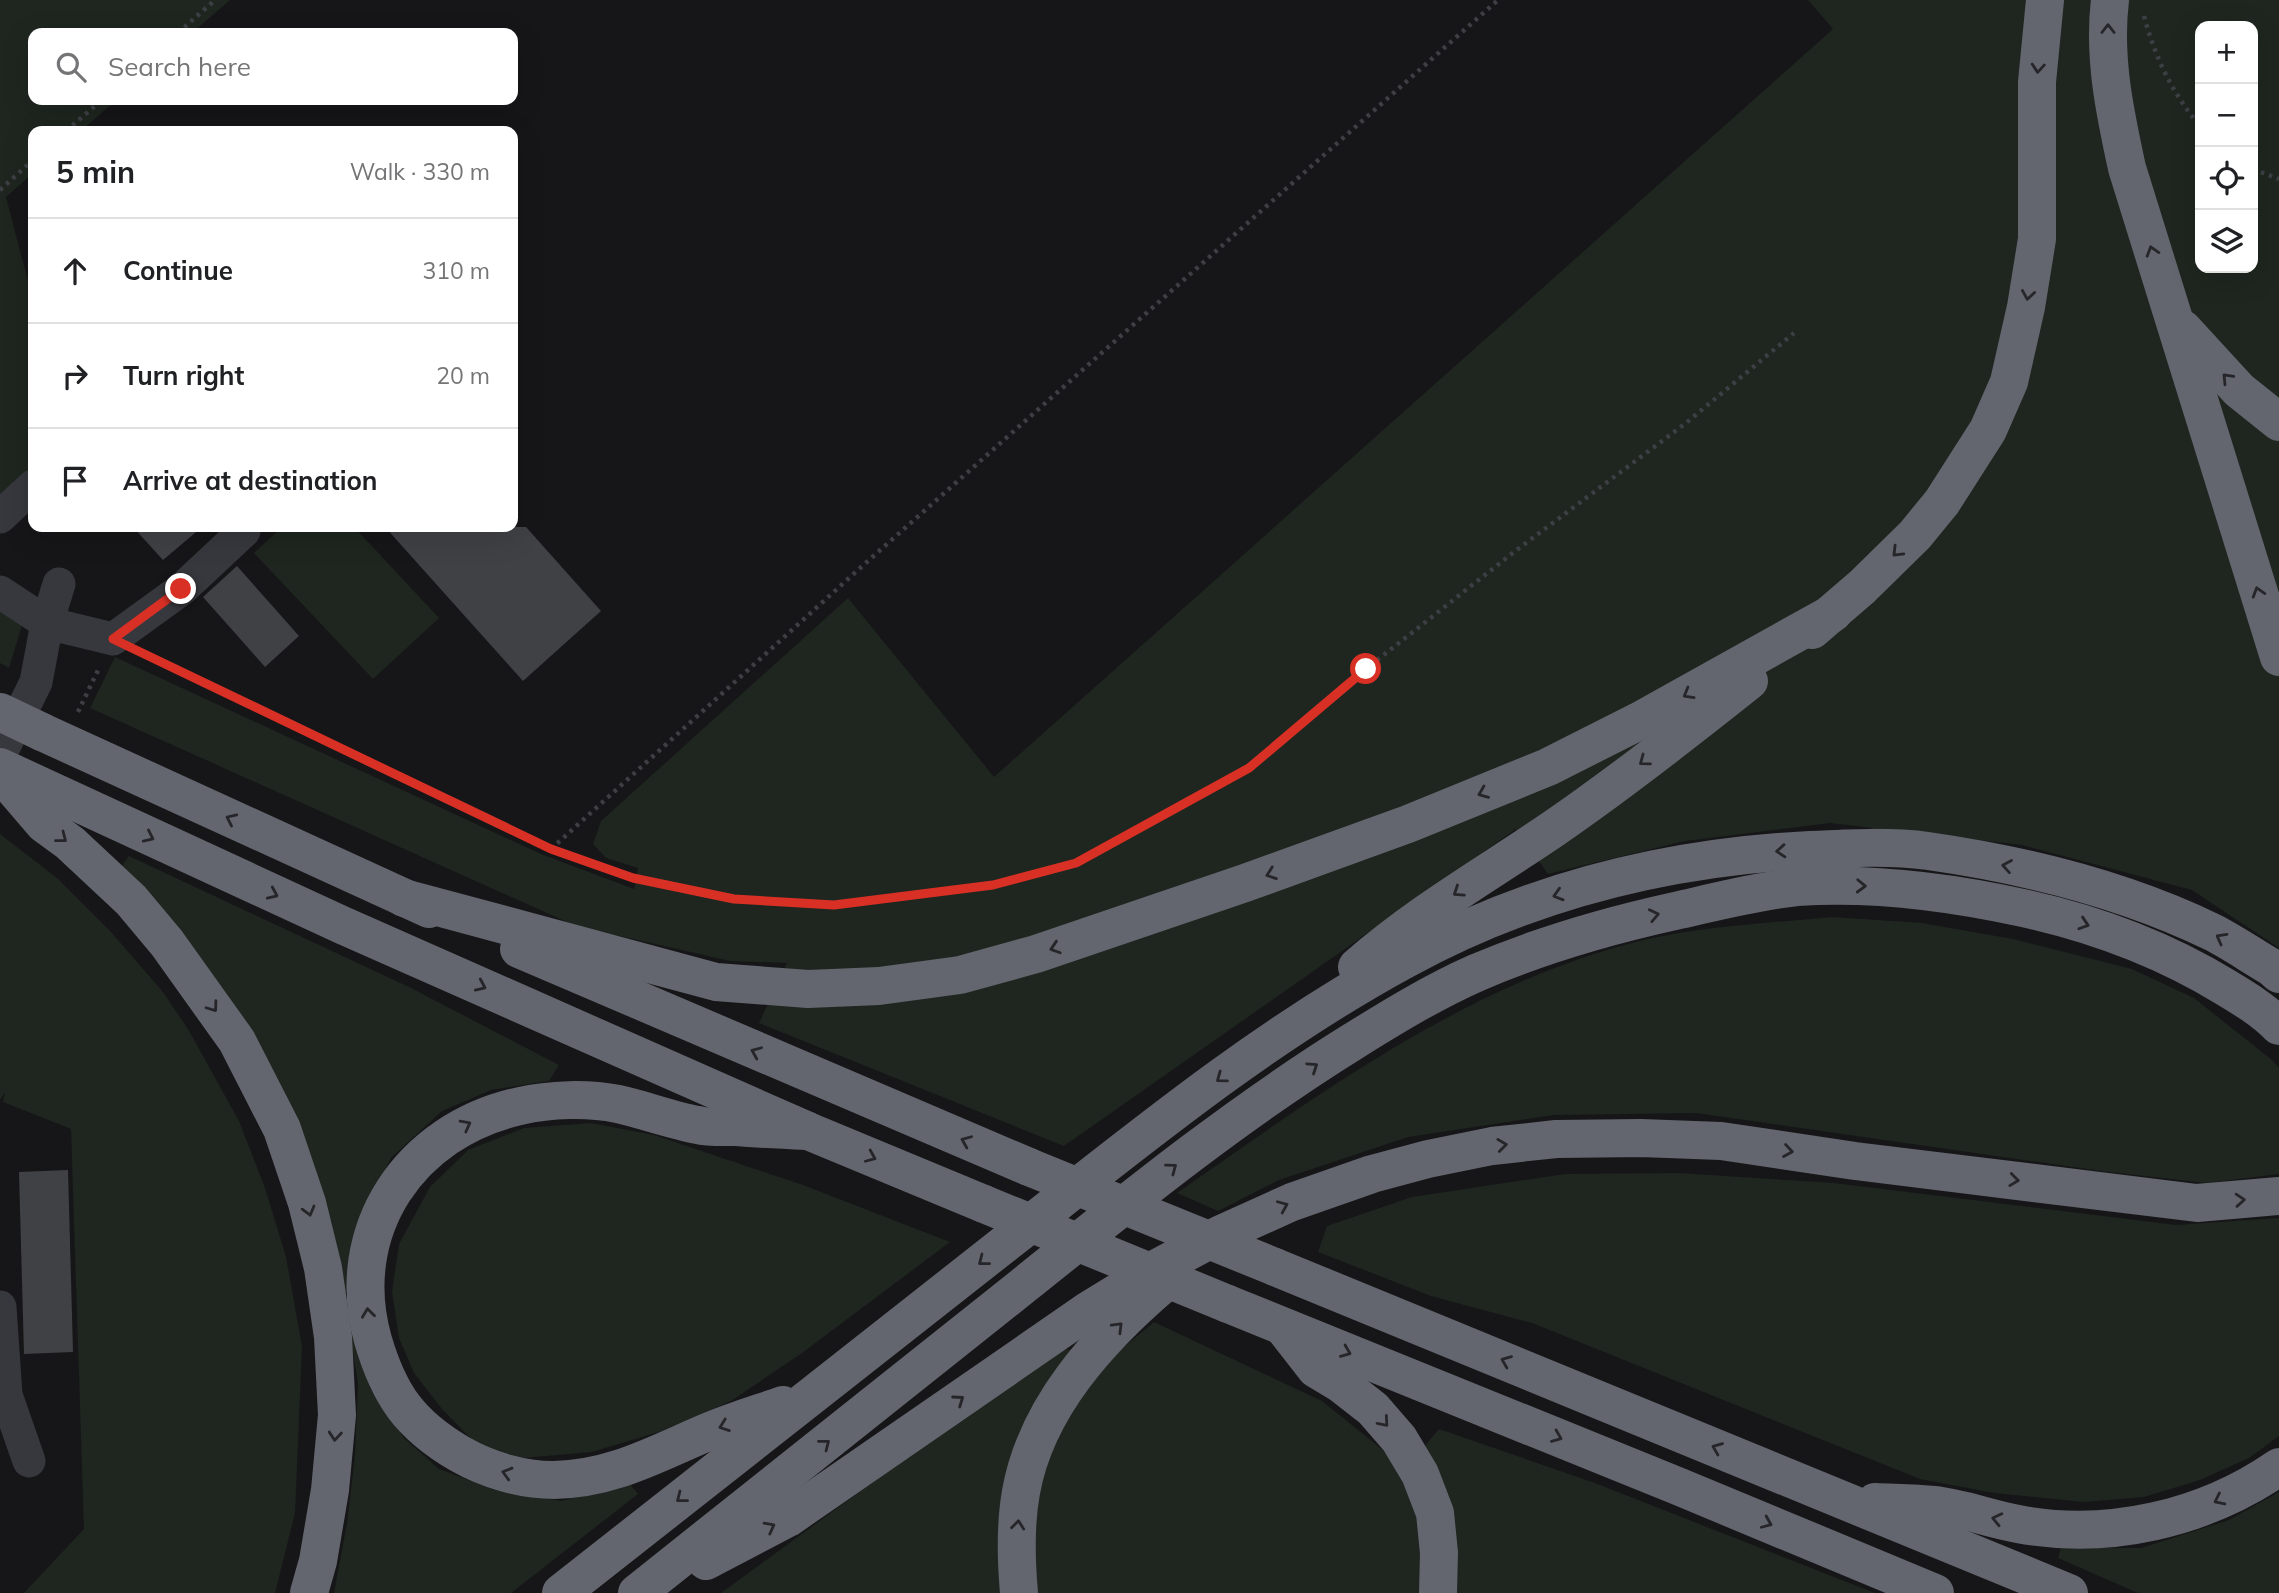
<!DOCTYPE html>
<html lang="en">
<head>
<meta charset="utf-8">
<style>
  body { margin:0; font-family:Mulish,sans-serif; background:#f6f6f6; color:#202124 }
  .controls { position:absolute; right:21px; top:21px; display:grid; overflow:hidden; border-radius:14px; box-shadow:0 7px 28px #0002 }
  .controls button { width:63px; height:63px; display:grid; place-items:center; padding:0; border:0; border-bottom:2px solid #e0e0e0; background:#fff; color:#202124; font:35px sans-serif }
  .stop { position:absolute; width:21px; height:21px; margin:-16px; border:5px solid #d93025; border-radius:50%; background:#fff }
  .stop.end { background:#d93025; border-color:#fff; box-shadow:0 2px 7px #0008 }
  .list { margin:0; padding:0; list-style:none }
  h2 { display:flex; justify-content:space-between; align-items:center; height:91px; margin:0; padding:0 28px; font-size:30px }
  h2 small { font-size:23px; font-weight:400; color:#757577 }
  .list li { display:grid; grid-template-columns:46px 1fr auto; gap:21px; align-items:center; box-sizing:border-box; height:105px; padding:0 28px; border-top:2px solid #e0e0e0 }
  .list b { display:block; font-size:26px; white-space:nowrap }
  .list em { font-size:23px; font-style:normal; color:#757577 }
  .icon { flex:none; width:38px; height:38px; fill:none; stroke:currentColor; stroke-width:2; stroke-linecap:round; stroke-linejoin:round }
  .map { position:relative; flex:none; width:2279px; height:1593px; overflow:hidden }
  .search { position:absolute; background:#fff; box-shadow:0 7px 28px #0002; left:28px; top:28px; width:490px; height:77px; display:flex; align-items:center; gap:18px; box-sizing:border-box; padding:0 24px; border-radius:14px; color:#757577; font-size:26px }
  .panel { position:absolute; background:#fff; box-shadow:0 7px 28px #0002; left:28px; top:126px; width:490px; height:406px; border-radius:14px }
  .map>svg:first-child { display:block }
  .green { fill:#1e261f; fill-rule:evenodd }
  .building { fill:#404145 }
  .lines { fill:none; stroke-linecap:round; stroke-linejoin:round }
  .path { stroke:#3d3f44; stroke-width:4.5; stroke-dasharray:3.5 5; stroke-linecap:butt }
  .minor { stroke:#37383d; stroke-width:33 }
  .highway { stroke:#63666e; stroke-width:38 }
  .highway-bridge { stroke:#63666e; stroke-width:38 }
  .oneway { stroke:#26262a }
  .route { stroke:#d93025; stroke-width:9 }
</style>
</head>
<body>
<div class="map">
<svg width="2279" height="1593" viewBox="0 0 2279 1593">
  <rect width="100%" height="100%" fill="#161618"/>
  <g class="green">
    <path d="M 0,0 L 230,0 L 192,33 L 33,33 L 33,100 L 116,100 L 81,131 L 33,131 L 33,173 L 6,197 L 33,300 L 33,473 L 0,502 Z"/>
    <path d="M 1808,0 L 2279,0 L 2279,948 L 2192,890 L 2022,845 L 1830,823 L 1685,841 L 1548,874 L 1516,829 L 1064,1146 L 759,1023 L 787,963 L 730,961 L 576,926 L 90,708 L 115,657 L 541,854 L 634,889 L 638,868 L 606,858 L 593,844 L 601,821 L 848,598 L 994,777 L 1833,29 ZM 2200,26 L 2253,26 L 2253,268 L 2200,268 Z"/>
    <path d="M 282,527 L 354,527 L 439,618 L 373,679 L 254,553 Z"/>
    <path d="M 0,606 L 22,625 L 9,668 L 0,663 Z"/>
    <path d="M 0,834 L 57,878 L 112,933 L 163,992 L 188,1029 L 239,1121 L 265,1188 L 286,1257 L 302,1346 L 295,1513 L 275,1593 L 24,1593 L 84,1529 L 71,1129 L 3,1102 L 5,1092 L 0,1100 Z"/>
    <path d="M 129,856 L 411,988 L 559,1065 L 549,1081 L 491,1090 L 442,1111 L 391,1158 L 352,1239 L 351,1292 L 344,1292 L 326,1203 L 121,867 Z"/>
    <path d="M 1833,917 L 1922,923 L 2013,939 L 2132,969 L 2194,998 L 2272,1060 L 2279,1068 L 2279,1174 L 2206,1183 L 2101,1171 L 1696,1113 L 1554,1115 L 1408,1137 L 1279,1180 L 1218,1211 L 1177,1193 C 1320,1093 1466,985 1639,941 C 1702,926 1768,923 1833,917 Z"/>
    <path d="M 591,1123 L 654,1135 L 803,1185 L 950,1242 L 802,1353 L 731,1401 L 662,1431 L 592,1452 L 523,1458 L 477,1445 L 442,1409 L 414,1373 L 399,1338 L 392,1292 L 399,1244 L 430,1187 L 468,1150 L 524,1128 Z"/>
    <path d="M 1678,1173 L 1834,1183 L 2176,1225 L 2279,1218 L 2279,1436 L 2249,1458 L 2200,1480 L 2144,1497 L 2083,1502 L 1994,1493 L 1920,1479 L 1532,1323 L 1431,1296 L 1318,1252 L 1327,1226 L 1412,1197 L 1565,1174 Z"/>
    <path d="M 1154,1322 L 1322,1401 L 1383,1450 L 1401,1474 L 1439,1429 L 1595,1483 L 1875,1593 L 721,1593 L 1054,1350 L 1124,1347 Z"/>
    <path d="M 354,1328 L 370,1388 L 404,1438 L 439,1469 L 492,1489 L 561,1501 L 630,1484 L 638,1494 L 511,1593 L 334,1593 L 347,1523 L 355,1456 L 358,1383 L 349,1329 Z"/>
    <path d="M 2279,1492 L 2279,1593 L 2138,1593 L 2058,1558 L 2061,1548 L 2141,1548 L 2229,1520 Z"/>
  </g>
  <g class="building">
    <path d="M 133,527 L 202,527 L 163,560 Z"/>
    <path d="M 385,527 L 526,527 L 601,611 L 523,681 Z"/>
    <path d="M 237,566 L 299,636 L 265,667 L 203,597 Z"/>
    <path d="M 68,1170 L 73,1352 L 24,1354 L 19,1172 Z"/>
  </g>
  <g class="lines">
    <g class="path">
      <path d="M 2144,16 C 2155,57 2172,93 2200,126"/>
      <path d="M 178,33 L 215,0"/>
      <path d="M 66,131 L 102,100"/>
      <path d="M 2253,169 L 2279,179"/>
      <path d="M 0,190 L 33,160"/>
      <path d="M 145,654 L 551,849 L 633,878 L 734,899 L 834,905 L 993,885 L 1076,863 L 1249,768 L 1366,669 L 1514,552 L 1686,423 L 1794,333"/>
      <path d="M 78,712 L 100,666"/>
      <path d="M 551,849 L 859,569 L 1498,0"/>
    </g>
    <g class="minor">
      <path d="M 0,517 L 33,486"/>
      <path d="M 59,584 L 47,623 L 113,639 L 182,589 L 244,531 L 240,527"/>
      <path d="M 0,592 L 47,623 L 36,682 L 0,755"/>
      <path d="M 0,1307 L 6,1395 L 29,1461"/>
    </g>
    <g class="highway">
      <path d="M 2110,0 C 2103,57 2115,113 2127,168 L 2279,657"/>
      <path d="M 2183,329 L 2239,390 L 2279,422"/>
      <path d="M 1812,630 L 1862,587 L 1915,535 L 1942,502 L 1988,430 L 2009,382 L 2026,307 L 2037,239 L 2037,82 L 2045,0"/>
      <path d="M 42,732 L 429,909"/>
      <path d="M 0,767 L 342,925 L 808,1131 L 984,1204"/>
      <path d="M 2,775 L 44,824 L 70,843 L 131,900 L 167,943 L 237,1041 L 282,1129 L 307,1203 L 323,1268 L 333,1337 L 337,1415 L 330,1490 L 318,1561 L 309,1593"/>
      <path d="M 404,898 L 716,982 L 808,989 L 879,986 L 960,975 L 1036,954 L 1245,883 L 1408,824 L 1548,767 L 1639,721 L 1833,613"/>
      <path d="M 519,949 L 1029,1167"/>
      <path d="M 1357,967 C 1417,914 1487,874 1553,829 C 1620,783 1685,732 1749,681"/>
      <path d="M 1275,1267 L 2069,1593"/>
      <path d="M 1228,1304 L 1680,1487 L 1935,1593"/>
      <path d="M 1284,1328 L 1316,1369 L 1341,1384 L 1373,1409 L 1399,1439 L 1420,1474 L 1435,1513 L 1439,1553 L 1438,1593"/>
      <path d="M 783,1405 C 757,1414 730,1422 705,1433 C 654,1455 611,1479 554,1480 C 522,1480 488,1470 460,1454 C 410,1425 389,1395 373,1340 C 342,1230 410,1130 520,1106 C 550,1099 588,1098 618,1104 C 645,1110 671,1120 698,1125 C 710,1128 724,1127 737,1127 C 760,1129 784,1130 808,1131"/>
      <path d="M 1875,1502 C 1894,1503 1914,1503 1934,1505 C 1962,1508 1990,1519 2018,1524 C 2107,1541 2204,1519 2279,1467"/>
      <path d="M 706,1561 L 788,1518 L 1089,1310 L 1159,1267 L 1221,1234 L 1292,1202 L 1372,1174 L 1428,1159 L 1492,1146 L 1556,1139 L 1641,1138 L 1721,1141 L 1855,1161 L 2197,1203 L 2279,1196"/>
      <path d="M 561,1593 C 710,1475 860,1357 1011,1239 C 1137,1140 1262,1037 1404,960 C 1530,891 1668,857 1810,850 C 1849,848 1890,846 1928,851 C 2026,865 2123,889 2212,932 C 2232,942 2252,956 2271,967 L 2279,974"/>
      <path d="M 637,1593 C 766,1491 895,1388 1024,1285 C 1130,1200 1236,1114 1352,1042 C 1392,1017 1433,992 1476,973 C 1541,945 1607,926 1675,911 C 1715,902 1757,891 1797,887 C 1872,882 1950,892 2023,908 C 2096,924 2161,948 2225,987 C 2245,999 2263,1010 2279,1026"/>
      <path d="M 1019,1593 C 1016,1559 1015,1525 1021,1492 C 1036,1407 1100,1338 1163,1284"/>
    </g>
    <g class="highway-bridge">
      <path d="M 0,712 L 42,732"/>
      <path d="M 1029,1167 L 1275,1267"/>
      <path d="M 984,1204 L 1228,1304"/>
    </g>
  </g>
  <defs><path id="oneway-chevron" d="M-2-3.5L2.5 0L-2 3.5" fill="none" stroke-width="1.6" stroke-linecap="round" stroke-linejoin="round" transform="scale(1.75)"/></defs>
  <g class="oneway">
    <use href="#oneway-chevron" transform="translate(2108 29) rotate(-90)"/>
    <use href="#oneway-chevron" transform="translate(2038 68) rotate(94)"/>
    <use href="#oneway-chevron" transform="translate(2152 251) rotate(-107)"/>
    <use href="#oneway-chevron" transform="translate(2028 295) rotate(99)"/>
    <use href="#oneway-chevron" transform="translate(2227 378) rotate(-134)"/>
    <use href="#oneway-chevron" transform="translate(1897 552) rotate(135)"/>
    <use href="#oneway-chevron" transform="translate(2258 592) rotate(-107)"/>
    <use href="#oneway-chevron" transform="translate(1688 694) rotate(150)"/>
    <use href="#oneway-chevron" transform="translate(1644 761) rotate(143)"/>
    <use href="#oneway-chevron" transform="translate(1483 793) rotate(158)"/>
    <use href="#oneway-chevron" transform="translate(231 819) rotate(-155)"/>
    <use href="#oneway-chevron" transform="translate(149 837) rotate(25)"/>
    <use href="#oneway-chevron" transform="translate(62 838) rotate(38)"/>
    <use href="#oneway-chevron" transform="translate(1781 851) rotate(176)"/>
    <use href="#oneway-chevron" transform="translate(2007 866) rotate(-170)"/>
    <use href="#oneway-chevron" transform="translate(1271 874) rotate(160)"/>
    <use href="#oneway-chevron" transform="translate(1861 886) rotate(2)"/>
    <use href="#oneway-chevron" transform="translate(1458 892) rotate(146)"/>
    <use href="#oneway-chevron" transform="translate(273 894) rotate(24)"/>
    <use href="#oneway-chevron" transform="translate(1558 895) rotate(163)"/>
    <use href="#oneway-chevron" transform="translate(1654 915) rotate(-12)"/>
    <use href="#oneway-chevron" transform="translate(2084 924) rotate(18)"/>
    <use href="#oneway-chevron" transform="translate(2221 938) rotate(-151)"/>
    <use href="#oneway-chevron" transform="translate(1055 948) rotate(162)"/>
    <use href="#oneway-chevron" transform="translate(481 986) rotate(24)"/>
    <use href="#oneway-chevron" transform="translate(213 1007) rotate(54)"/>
    <use href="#oneway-chevron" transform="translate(756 1052) rotate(-157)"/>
    <use href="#oneway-chevron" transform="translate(1313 1067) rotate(-34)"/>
    <use href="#oneway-chevron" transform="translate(1221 1078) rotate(144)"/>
    <use href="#oneway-chevron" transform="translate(466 1125) rotate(-28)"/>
    <use href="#oneway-chevron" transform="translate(966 1141) rotate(-157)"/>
    <use href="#oneway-chevron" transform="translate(1502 1145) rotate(-7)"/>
    <use href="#oneway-chevron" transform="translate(1788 1151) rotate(9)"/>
    <use href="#oneway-chevron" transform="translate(871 1157) rotate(23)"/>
    <use href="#oneway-chevron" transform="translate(1172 1168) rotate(-37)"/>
    <use href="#oneway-chevron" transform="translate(2014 1180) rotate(7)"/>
    <use href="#oneway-chevron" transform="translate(2240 1200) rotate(-4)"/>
    <use href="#oneway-chevron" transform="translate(1283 1206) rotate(-23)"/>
    <use href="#oneway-chevron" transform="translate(309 1211) rotate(75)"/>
    <use href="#oneway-chevron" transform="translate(983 1261) rotate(142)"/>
    <use href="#oneway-chevron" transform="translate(368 1313) rotate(-97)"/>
    <use href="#oneway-chevron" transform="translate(1118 1327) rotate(-45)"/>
    <use href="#oneway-chevron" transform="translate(1346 1352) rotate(22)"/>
    <use href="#oneway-chevron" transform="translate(1506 1361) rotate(-158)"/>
    <use href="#oneway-chevron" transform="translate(959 1400) rotate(-35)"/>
    <use href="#oneway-chevron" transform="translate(1384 1422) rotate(49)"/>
    <use href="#oneway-chevron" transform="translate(724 1426) rotate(160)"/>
    <use href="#oneway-chevron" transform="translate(335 1436) rotate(95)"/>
    <use href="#oneway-chevron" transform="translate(1557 1437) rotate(22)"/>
    <use href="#oneway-chevron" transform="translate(825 1444) rotate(-38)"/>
    <use href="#oneway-chevron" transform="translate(1717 1448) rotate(-158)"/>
    <use href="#oneway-chevron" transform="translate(507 1473) rotate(-164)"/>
    <use href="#oneway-chevron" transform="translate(681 1498) rotate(142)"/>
    <use href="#oneway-chevron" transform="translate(2219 1500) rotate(154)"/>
    <use href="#oneway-chevron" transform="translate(1997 1519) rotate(-167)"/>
    <use href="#oneway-chevron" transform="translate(1767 1523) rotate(23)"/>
    <use href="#oneway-chevron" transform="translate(1018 1525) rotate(-84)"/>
    <use href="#oneway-chevron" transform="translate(770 1527) rotate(-28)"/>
  </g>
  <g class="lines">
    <path class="route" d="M 181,589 L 113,639 L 551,849 L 633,878 L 734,899 L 834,905 L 993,885 L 1076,863 L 1249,768 L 1366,669"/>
  </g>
</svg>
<div class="controls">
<button>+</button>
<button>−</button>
<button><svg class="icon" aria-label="locate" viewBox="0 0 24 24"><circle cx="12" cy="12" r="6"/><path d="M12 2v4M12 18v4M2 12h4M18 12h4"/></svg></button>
<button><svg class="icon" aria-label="layers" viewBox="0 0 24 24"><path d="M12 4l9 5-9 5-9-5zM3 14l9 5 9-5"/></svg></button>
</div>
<div class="stop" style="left:1366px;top:669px"></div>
<div class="stop end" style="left:181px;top:589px"></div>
<div class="search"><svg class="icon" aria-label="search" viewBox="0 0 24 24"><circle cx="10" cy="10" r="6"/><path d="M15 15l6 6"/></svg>Search here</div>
<section class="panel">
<h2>5 min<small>Walk · 330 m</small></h2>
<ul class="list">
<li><svg class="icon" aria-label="ahead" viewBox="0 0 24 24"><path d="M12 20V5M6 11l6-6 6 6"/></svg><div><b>Continue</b></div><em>310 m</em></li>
<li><svg class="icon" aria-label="right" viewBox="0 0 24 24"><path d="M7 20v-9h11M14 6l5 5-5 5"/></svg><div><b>Turn right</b></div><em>20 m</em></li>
<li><svg class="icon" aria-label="arrive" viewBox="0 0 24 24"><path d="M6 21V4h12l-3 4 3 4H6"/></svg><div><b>Arrive at destination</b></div></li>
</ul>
</section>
</div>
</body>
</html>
